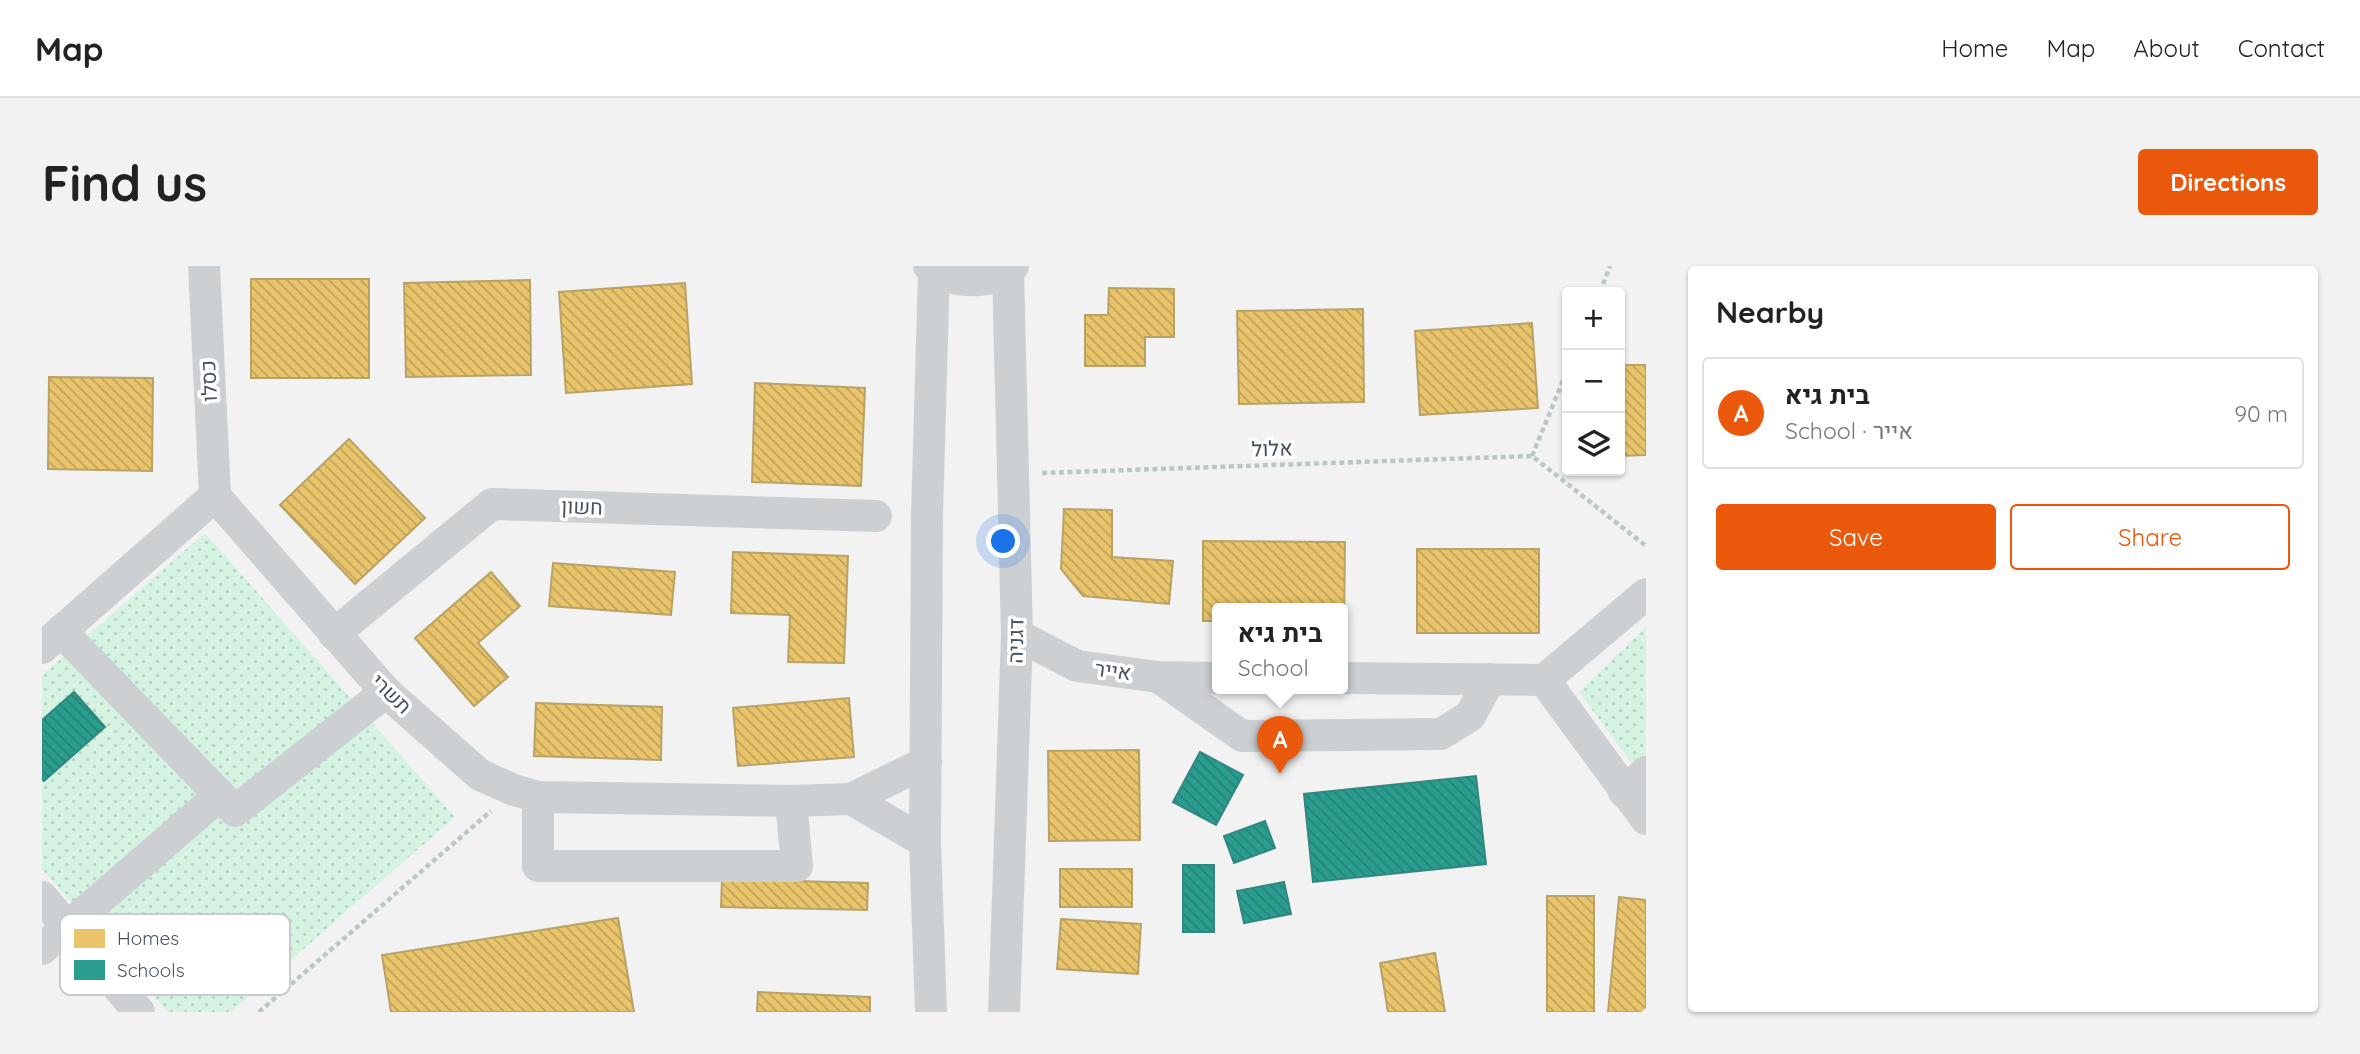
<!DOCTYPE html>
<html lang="en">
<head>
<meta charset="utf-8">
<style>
  body { margin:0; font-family:Quicksand,Heebo,sans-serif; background:#f2f2f2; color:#222 }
  .controls { position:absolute; right:21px; top:21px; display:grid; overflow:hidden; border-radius:7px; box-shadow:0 2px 5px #0004 }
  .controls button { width:63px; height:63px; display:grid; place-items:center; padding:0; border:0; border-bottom:2px solid #e0e0e0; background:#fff; color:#222; font:35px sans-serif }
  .you { position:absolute; left:962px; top:276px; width:24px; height:24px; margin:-18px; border:5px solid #fff; border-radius:50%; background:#1a73e8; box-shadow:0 0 0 10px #1a73e833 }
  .badge { display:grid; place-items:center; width:46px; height:46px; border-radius:50%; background:#ea580c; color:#fff; font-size:23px; font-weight:700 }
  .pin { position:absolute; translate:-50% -58px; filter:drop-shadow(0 2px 4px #0008) }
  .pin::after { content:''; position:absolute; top:37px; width:24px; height:21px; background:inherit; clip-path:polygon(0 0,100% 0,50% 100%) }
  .popup { position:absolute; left:1170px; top:337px; width:136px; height:91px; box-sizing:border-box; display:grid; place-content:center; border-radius:7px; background:#fff; filter:drop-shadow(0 2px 5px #0005); font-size:23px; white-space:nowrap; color:#767676 }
  .popup b { font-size:26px; color:#222 }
  .popup::after { content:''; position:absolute; left:50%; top:100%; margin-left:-14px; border:14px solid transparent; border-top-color:#fff }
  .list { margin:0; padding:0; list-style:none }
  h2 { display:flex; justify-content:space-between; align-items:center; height:91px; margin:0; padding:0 28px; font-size:30px }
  h2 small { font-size:23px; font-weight:400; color:#767676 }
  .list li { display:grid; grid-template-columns:46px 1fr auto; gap:21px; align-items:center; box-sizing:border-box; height:112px; margin:0 14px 14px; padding:0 14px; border:2px solid #e0e0e0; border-radius:7px }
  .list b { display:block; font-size:26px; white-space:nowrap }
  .list p { margin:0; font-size:23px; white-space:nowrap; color:#767676 }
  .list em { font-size:23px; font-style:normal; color:#767676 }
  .actions { display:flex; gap:14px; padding:21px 28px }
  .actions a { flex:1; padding:16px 0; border:2px solid #ea580c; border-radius:7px; text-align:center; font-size:24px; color:#ea580c }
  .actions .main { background:#ea580c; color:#fff }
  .icon { flex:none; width:38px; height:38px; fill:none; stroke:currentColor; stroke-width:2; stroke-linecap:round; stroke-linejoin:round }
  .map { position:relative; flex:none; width:1604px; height:746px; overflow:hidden; border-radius:7px }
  header { display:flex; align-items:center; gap:42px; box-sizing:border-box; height:98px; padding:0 35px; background:#fff; border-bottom:2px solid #e0e0e0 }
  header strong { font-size:33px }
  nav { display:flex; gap:38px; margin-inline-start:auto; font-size:24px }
  .intro { display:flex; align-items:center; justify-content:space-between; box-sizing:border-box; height:168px; padding:0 42px }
  h1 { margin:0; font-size:49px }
  .button { padding:18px 32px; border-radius:7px; background:#ea580c; color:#fff; font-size:24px; font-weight:700 }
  main { display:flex; gap:42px; padding:0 42px }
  aside { flex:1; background:#fff; border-radius:7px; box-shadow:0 2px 5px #0004 }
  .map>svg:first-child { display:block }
  .green { fill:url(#green-dots) }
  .homes { fill:url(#homes-back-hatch); stroke:#b8a267; stroke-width:2 }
  .schools { fill:url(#schools-back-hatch); stroke:#338781; stroke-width:2 }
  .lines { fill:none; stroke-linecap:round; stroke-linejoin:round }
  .path { stroke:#bac8c3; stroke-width:4.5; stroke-dasharray:5 3.5; stroke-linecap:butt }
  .minor { stroke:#cdd0d3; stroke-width:32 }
  .labels { text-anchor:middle; stroke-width:7; stroke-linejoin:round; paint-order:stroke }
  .street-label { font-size:21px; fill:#475460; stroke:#fff }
  .key { fill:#fff; stroke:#c8cccf; stroke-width:2 }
  .key-label { font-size:19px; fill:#475460 }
</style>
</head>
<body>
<header>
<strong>Map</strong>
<nav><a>Home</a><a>Map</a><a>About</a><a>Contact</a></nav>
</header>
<div class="intro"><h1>Find us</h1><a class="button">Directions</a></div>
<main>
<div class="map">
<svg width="1604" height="746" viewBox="0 0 1604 746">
  <defs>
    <pattern id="green-dots" width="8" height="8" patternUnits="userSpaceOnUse" patternTransform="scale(1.75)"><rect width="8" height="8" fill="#d5f3e1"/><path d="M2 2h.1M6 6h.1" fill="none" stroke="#b8d2c4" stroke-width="1.8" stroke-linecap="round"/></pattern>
    <pattern id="homes-back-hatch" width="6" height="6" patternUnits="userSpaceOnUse" patternTransform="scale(1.75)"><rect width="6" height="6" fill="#e9c46a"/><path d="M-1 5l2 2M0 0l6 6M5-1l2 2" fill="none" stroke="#bfa25b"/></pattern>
    <pattern id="schools-back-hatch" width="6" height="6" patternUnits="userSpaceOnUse" patternTransform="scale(1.75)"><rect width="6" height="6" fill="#2a9d8f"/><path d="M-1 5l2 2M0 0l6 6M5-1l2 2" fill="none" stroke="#268378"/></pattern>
  </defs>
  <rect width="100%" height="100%" fill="#f2f2f2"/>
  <g class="green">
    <path d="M 163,267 L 413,551 L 189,746 L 126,746 L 0,603 L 0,409 Z"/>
    <path d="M 1604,361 L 1604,517 L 1537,426 Z"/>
  </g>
  <g class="homes">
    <rect x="209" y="13" width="118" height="99"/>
    <path d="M 488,14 L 489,109 L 364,111 L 362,17 Z"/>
    <path d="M 643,17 L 650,118 L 524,127 L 517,26 Z"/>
    <path d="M 1067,22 L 1132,23 L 1132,71 L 1103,71 L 1103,100 L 1043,100 L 1043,49 L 1066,49 Z"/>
    <path d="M 1321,43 L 1322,136 L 1197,138 L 1195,45 Z"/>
    <path d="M 1490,57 L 1496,142 L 1378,149 L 1373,65 Z"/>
    <path d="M 1578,99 L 1604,99 L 1604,189 L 1578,190 Z"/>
    <path d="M 7,111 L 111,112 L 110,205 L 6,203 Z"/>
    <path d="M 713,117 L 823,122 L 819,220 L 710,216 Z"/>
    <path d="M 307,173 L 383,252 L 313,318 L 238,239 Z"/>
    <path d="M 1022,243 L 1070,244 L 1070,291 L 1131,295 L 1127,338 L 1041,330 L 1019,303 Z"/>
    <path d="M 1161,275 L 1303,276 L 1302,357 L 1301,342 L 1175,342 L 1175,355 L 1161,355 Z"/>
    <rect x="1375" y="283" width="122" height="84"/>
    <path d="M 691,286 L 806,290 L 802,397 L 746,396 L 748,349 L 689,347 Z"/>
    <path d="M 511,297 L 633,306 L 629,349 L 507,340 Z"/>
    <path d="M 449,306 L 478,340 L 436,377 L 466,411 L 432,440 L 373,372 Z"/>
    <path d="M 807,432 L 812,491 L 696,500 L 691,442 Z"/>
    <path d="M 494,437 L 620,441 L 619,494 L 492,490 Z"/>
    <path d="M 1097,484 L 1098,574 L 1007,575 L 1006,485 Z"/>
    <rect x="1018" y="603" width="72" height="38"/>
    <path d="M 680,613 L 826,617 L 825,644 L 679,641 Z"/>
    <rect x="1505" y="630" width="47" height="116"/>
    <path d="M 1577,631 L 1604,634 L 1604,746 L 1566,746 Z"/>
    <path d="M 576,652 L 592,746 L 349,746 L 340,689 Z"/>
    <path d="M 1019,653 L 1099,658 L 1096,708 L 1015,703 Z"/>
    <path d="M 1393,687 L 1403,746 L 1346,746 L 1338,697 Z"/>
    <path d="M 716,726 L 828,731 L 828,746 L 715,746 Z"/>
  </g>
  <g class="schools">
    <path d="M 32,426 L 63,461 L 2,515 L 0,513 L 0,454 Z"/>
    <path d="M 1158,486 L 1201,509 L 1174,559 L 1131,536 Z"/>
    <path d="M 1434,510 L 1444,598 L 1271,616 L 1262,528 Z"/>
    <path d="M 1223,555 L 1233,582 L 1192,597 L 1182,570 Z"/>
    <rect x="1141" y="599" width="31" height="67"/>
    <path d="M 1242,616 L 1249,648 L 1202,657 L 1195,625 Z"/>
  </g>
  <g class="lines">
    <g class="path">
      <path d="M 1558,26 L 1568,0"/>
      <path d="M 1490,190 L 1525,105"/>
      <path d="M 1000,207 L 1490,190 L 1604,280"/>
      <path d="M 217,746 L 449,545"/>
    </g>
    <g class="minor">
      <path d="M 162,0 L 173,230"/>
      <path d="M 887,0 C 909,19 949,19 971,0"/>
      <path d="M 19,365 L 193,545 L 344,426"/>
      <path d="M 292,368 L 450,238 L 834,250"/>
      <path d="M 975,369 L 1035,400 L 1116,411 L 1175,412"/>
      <path d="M 0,382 L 173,230 L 344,426 L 438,509 L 472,524 L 496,531 L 749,535 L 809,533"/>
      <path d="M 1116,411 L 1200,470 L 1399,468 L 1428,450 L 1448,413"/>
      <path d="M 1301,412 L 1502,414 L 1604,328"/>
      <path d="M 1502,414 L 1604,553"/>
      <path d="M 1582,526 L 1604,506"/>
      <path d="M 496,531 L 496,600 L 755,600 L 749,535"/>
      <path d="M 883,576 L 809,533 L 884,496"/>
      <path d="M 0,631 L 97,746"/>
      <path d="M 0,683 L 178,529"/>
      <path d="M 889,746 L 883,576 L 885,249 L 892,4"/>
      <path d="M 962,746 L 975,369 L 966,4"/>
    </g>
  </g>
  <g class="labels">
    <g class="street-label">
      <text transform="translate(167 115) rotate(-93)" y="7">כסלו</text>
      <text transform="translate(1230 183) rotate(-2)" y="7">אלול</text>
      <text transform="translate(540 241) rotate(2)" y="7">חשון</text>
      <text transform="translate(974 375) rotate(-89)" y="7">דגניה</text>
      <text transform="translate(1071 405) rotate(8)" y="7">אייר</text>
      <text transform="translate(349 428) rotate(44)" y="7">תשרי</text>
    </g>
  </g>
  <rect x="18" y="648" width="230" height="81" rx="10" class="key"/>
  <rect x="32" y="663" width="31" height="19" fill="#e9c46a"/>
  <rect x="32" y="694" width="31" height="20" fill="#2a9d8f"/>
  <g class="key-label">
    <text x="75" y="679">Homes</text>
    <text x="75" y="711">Schools</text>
  </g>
</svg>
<div class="controls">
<button>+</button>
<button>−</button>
<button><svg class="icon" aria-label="layers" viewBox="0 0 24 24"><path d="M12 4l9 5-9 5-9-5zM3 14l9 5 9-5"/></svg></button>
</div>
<div class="you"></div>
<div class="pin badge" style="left:1238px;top:508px">A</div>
<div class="popup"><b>בית גיא</b>School</div>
</div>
<aside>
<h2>Nearby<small></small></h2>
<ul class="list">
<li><span class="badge">A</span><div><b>בית גיא</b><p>School · אייר</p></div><em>90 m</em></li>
</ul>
<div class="actions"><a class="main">Save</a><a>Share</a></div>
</aside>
</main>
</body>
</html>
